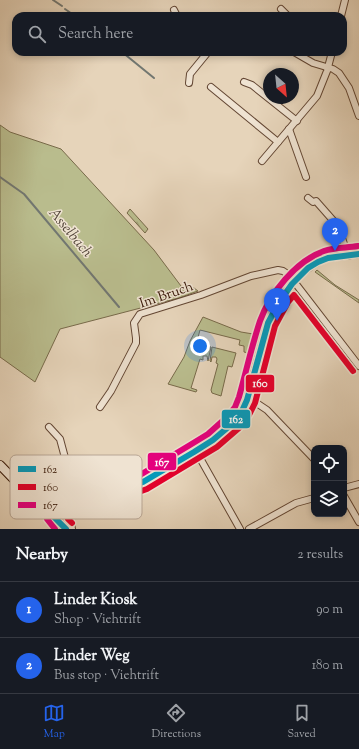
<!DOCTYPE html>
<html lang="en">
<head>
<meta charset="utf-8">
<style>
  body { margin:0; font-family:"Sorts Mill Goudy",serif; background:#20242c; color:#f1f3f6 }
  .controls { position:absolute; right:12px; bottom:12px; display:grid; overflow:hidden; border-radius:8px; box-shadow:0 2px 6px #0003 }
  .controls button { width:36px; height:36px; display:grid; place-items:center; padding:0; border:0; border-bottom:1px solid #363941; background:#171b24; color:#f1f3f6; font:20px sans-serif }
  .compass { position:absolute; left:263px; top:68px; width:36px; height:36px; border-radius:50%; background:#171b24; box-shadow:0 2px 6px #0003; rotate:153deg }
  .you { position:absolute; left:200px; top:346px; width:14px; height:14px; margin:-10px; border:3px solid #fff; border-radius:50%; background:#1a73e8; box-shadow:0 0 0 6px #1a73e833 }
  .badge { display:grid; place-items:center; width:26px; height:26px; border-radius:50%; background:#2563eb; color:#fff; font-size:13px; font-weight:700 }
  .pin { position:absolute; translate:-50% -33px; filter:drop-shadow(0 1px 2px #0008) }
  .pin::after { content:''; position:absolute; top:21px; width:14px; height:12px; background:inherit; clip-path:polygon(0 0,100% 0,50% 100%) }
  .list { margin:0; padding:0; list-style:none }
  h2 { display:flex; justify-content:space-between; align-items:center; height:52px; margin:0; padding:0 16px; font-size:17px }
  h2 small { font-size:13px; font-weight:400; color:#9ea1a6 }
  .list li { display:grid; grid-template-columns:26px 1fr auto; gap:12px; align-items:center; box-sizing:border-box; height:56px; padding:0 16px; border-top:1px solid #363941 }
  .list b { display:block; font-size:15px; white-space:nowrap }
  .list p { margin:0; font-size:13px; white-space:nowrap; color:#9ea1a6 }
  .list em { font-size:13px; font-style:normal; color:#9ea1a6 }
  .icon { flex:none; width:22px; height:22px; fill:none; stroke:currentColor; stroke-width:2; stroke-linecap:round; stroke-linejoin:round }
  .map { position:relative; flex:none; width:359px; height:529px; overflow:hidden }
  .search { position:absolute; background:#171b24; box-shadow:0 2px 6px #0003; left:12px; right:12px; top:12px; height:44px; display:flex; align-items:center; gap:10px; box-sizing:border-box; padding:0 14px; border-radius:12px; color:#9ea1a6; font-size:15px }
  .sheet { height:164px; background:#171b24 }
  nav { display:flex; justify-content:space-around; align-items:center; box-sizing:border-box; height:56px; border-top:1px solid #363941; background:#171b24; font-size:11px; color:#9ea1a6 }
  nav a { display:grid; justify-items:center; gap:2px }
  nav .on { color:#2563eb }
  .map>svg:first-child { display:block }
  .green { fill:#b9bc8d; stroke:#786a4a }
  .forest { fill:url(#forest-firs); stroke:#786a4a }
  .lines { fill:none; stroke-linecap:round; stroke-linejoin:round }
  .stream { stroke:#727771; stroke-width:2 }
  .street-casing { stroke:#634633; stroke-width:8 }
  .secondary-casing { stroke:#371706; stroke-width:10 }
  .street { stroke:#efe3d2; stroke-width:6 }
  .secondary { stroke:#efe3d2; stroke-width:8 }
  .bus-1-casing { stroke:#efe3d2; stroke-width:9 }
  .bus-2-casing { stroke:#efe3d2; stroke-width:9 }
  .bus-3-casing { stroke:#efe3d2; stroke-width:9 }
  .bus-1 { stroke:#069aba; stroke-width:6 }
  .bus-2 { stroke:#e4002b; stroke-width:6 }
  .bus-3 { stroke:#e5007d; stroke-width:6 }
  .labels { text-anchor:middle; stroke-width:3; stroke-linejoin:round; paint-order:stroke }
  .street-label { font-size:14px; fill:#371706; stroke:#efe3d2 }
  .water-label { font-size:15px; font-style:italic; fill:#54473b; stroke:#efe3d2 }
  .key { fill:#efe3d2; stroke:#b8a695; stroke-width:1 }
  .key-label { font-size:11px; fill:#371706 }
  .line-badge { stroke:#efe3d2; stroke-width:1.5 }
  .badge-label { font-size:11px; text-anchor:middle; font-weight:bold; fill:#fff }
</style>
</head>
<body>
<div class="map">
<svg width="359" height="529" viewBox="0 0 359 529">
  <defs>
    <pattern id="forest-firs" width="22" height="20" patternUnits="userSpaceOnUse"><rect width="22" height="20" fill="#b9bc8d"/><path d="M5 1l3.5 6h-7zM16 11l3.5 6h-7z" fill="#a0a178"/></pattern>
  </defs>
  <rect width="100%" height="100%" fill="#e6d4ba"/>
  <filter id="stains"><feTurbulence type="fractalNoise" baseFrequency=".005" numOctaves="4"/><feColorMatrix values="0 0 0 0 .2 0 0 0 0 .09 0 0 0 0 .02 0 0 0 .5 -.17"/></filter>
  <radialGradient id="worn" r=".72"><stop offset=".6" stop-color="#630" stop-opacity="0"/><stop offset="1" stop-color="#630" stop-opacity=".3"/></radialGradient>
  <g class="green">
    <path d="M 0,125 L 10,132 L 61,149 L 154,250 L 184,290 L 194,288 L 198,291 L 179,298 L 60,329 L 35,382 L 0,357 Z"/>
    <path d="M 317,270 L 335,285 L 359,300 L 359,303 L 315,272 Z"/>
    <path d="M 203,317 L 241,332 L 259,335 L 253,354 L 244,352 L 244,346 L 239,345 L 240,340 L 200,330 L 197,341 L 203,343 L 202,345 L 211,347 L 208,361 L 207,356 L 203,356 L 203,360 L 200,359 L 191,388 L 197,390 L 196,392 L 168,384 L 184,357 L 190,341 Z"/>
    <path d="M 212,347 L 236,353 L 232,367 L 228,366 L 221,396 L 212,393 L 211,390 L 218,364 L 216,363 L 217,359 L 216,357 L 212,357 L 211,362 L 210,361 Z"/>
  </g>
  <path class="forest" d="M 130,209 L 148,229 L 145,233 L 127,213 Z"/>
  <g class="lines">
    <g class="stream">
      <path d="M 53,0 L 62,6"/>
      <path d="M 65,9 L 75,16"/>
      <path d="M 122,52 L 154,78"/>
      <path d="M 0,177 L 24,194 L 119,307"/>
    </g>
    <g class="street-casing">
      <g id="street">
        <path d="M 281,9 L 288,16"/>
        <path d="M 174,10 L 177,16"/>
        <path d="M 341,16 L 345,0"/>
        <path d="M 294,52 L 313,63 L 333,69 L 339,73 L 349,88 L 359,116"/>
        <path d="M 244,82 L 252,85 L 297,121"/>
        <path d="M 189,83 L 190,74 L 208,52"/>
        <path d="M 211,87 L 278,142"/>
        <path d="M 289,129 L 306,177"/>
        <path d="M 262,161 L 317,96 L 327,71 L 332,52"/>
        <path d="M 308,198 L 313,202 L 316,201 L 338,226 L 348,256"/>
        <path d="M 247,400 L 258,404 L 267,410 L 314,459"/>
        <path d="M 100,407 L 111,391 L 136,343 L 136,338 L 134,323 L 140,314 L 201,295 L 251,276 L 278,270 L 283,271 L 289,275 L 359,366"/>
        <path d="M 49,427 L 60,439 L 72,484 L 76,494 L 82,501"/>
        <path d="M 196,451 L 240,529"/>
        <path d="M 344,488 L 359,484"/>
        <path d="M 344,496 L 359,522"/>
        <path d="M 39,503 L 52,507 L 69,507"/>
        <path d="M 55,518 L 82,501 L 134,485 L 168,468 L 213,440 L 230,425 L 242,411 L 245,403 L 268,323 C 280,298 299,267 328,258 C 338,256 349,256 359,254"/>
        <path d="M 72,529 C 70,519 71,512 78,505"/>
        <path d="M 249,529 L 296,503 L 314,498"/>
      </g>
    </g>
    <g class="secondary-casing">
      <path id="secondary" d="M 0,465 L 29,495 L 66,529"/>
    </g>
    <use href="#street" class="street"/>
    <use href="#secondary" class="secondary"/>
    <g class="bus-1-casing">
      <path id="bus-1" d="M 66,529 L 55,518 L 82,501 L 108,494 L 143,482 L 194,452 L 213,440 L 233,423 L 242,411 L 247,400 L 268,323 L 278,304 L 292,284 L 308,268 L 318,262 L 328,258 L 359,254"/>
    </g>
    <g class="bus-2-casing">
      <path id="bus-2" d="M 72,523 L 68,519 L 85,508 L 111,502 L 147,489 L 217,447 L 239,428 L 249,415 L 255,403 L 275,326 L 288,302 L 294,295 L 353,371"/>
    </g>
    <g class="bus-3-casing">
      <path id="bus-3" d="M 55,529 L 47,519 L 48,515 L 51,511 L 79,494 L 106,486 L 140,475 L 190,445 L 208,434 L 227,417 L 235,407 L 239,397 C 246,372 252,345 260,321 C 270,293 296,261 324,251 C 335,247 347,248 358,246"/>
    </g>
    <use href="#bus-1" class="bus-1"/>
    <use href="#bus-2" class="bus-2"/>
    <use href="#bus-3" class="bus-3"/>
  </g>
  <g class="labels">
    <g class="street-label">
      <text transform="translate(166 294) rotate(-19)" y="5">Im Bruch</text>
    </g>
    <g class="water-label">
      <text transform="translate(71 232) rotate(50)" y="5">Asselbach</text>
    </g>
  </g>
  <rect x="10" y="455" width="132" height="64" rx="6" class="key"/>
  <rect x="18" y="466" width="18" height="6" fill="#069aba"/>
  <rect x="18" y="484" width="18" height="6" fill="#e4002b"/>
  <rect x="18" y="502" width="18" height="6" fill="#e5007d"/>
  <g class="key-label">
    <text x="43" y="473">162</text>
    <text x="43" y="491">160</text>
    <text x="43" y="509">167</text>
  </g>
  <g class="line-badge">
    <rect x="245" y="374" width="30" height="19" rx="4" fill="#e4002b"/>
    <rect x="221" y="409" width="30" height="20" rx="4" fill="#069aba"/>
    <rect x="147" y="452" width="30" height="19" rx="4" fill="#e5007d"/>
  </g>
  <g class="badge-label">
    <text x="260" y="387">160</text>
    <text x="236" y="423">162</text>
    <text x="162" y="466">167</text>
  </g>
  <rect width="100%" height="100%" filter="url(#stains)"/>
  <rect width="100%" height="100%" fill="url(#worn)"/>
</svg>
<div class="controls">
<button><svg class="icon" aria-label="locate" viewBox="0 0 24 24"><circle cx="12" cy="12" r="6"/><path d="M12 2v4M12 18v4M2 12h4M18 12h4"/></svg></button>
<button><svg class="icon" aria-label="layers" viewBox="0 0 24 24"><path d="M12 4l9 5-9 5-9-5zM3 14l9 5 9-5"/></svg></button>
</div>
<svg class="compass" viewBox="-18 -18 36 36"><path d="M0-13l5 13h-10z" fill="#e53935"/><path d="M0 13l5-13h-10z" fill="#9ea1a6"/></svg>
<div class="you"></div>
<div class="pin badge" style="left:277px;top:321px">1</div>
<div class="pin badge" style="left:335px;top:251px">2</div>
<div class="search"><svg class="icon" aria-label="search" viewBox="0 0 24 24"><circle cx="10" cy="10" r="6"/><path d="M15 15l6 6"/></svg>Search here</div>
</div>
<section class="sheet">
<h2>Nearby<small>2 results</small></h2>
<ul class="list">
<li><span class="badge">1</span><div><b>Linder Kiosk</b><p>Shop · Viehtrift</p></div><em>90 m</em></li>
<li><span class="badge">2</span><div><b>Linder Weg</b><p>Bus stop · Viehtrift</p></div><em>180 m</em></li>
</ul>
</section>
<nav>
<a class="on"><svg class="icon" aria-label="map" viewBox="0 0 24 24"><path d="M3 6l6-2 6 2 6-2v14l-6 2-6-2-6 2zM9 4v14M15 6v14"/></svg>Map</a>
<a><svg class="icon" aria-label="directions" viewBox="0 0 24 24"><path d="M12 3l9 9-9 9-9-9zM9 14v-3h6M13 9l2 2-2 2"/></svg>Directions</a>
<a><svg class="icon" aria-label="saved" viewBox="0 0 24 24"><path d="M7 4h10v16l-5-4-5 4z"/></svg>Saved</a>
</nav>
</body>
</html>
